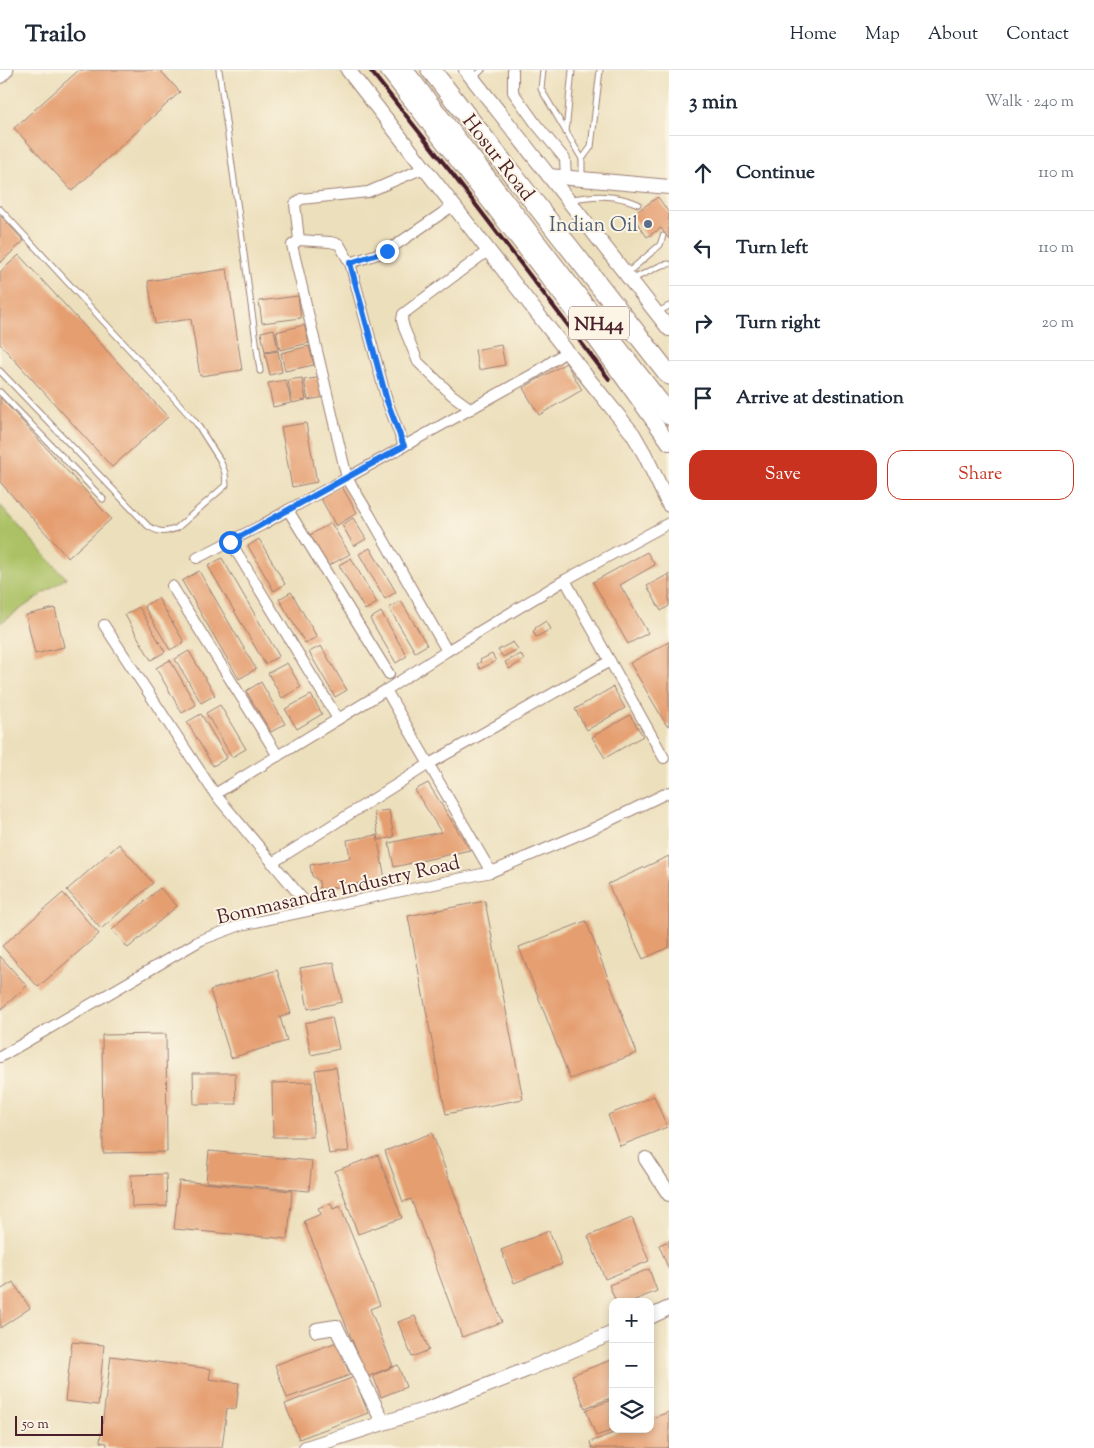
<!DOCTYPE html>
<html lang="en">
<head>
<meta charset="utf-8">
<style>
  body { margin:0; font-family:"Sorts Mill Goudy",serif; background:#f6f6f7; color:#1f2937 }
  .controls { position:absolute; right:15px; bottom:15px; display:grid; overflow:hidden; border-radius:10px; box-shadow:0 2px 8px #0003 }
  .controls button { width:45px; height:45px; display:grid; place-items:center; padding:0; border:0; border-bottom:1px solid #e0e1e3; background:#fff; color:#1f2937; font:25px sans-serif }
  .scale { position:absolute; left:15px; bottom:12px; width:88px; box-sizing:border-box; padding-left:5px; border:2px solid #4a1f2b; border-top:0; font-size:14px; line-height:18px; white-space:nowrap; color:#4a1f2b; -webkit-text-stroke:4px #fcf5e5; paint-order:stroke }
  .stop { position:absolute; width:15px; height:15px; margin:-11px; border:4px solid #1a73e8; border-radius:50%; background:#fff }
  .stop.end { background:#1a73e8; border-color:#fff; box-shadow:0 1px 5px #0008 }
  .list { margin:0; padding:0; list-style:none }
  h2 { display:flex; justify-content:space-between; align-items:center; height:65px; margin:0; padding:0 20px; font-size:21px }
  h2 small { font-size:16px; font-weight:400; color:#747a83 }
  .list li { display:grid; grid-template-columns:32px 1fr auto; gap:15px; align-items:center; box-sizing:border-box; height:75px; padding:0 20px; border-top:1px solid #e0e1e3 }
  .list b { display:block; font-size:19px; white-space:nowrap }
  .list em { font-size:16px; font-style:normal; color:#747a83 }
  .actions { display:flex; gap:10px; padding:15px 20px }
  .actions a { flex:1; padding:11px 0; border:1px solid #c8321e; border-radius:15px; text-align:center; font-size:18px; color:#c8321e }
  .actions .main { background:#c8321e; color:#fff }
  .icon { flex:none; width:28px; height:28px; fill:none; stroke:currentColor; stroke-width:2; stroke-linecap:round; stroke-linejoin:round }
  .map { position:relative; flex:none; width:669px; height:1378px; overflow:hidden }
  header { display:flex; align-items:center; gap:30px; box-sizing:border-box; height:70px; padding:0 25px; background:#fff; border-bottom:1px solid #e0e1e3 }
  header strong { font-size:24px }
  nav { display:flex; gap:28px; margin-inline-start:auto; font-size:18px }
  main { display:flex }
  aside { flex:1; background:#fff }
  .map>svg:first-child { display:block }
  .green { fill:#acc165; stroke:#7b7048 }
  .building { fill:#e59e70 }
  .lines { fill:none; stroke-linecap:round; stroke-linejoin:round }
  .lane-casing { stroke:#9b7f74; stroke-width:7 }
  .street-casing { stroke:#9b7f74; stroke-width:12 }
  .secondary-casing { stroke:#9b7f74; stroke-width:16 }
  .highway-casing { stroke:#9b7f74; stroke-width:21 }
  .lane { stroke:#fff; stroke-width:5 }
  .street { stroke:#fff; stroke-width:10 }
  .secondary { stroke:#fff; stroke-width:14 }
  .highway { stroke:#fff; stroke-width:19 }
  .rail { stroke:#4a1f2b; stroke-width:4 }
  .route { stroke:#1a73e8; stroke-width:6 }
  .service-dot { fill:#5c6f8a; stroke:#fcf5e5; stroke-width:2 }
  .labels { text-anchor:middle; stroke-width:4; stroke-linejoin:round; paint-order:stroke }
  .shield { fill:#fcf5e5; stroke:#7f5f63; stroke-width:1 }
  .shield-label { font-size:19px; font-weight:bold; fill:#4a1f2b }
  .street-label { font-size:20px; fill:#4a1f2b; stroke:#fcf5e5 }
  .service-label { font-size:20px; fill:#4e5e75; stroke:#fcf5e5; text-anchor:end }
</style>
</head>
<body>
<header>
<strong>Trailo</strong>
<nav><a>Home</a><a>Map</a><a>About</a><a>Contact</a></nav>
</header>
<main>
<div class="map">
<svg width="669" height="1378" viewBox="0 0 669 1378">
  <rect width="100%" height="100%" fill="#fcf5e5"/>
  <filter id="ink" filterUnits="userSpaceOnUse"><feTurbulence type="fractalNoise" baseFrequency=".02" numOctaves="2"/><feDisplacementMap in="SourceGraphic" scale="10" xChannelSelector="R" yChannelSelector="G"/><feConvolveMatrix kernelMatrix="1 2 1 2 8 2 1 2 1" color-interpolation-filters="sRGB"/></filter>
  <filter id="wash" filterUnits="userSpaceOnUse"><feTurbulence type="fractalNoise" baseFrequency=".0096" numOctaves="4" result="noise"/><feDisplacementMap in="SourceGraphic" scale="20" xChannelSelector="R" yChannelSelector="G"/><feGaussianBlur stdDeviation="1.12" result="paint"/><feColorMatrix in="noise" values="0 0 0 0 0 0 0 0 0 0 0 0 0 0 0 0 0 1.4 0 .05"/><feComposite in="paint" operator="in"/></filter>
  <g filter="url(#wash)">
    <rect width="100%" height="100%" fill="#ecdfbc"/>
    <path class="green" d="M 0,435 L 66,508 L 0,553 Z"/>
    <g id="blocks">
      <g class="building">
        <path d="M 79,0 L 160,0 L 180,22 L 72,121 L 14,58 Z"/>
        <path d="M 658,127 L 669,143 L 669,169 L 661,158 L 647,167 L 632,145 Z"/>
        <path d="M 0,145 L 24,171 L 0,193 Z"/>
        <path d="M 19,185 L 168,347 L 112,397 L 0,274 L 0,202 Z"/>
        <path d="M 227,199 L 242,300 L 200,306 L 191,249 L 155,254 L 148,211 Z"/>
        <path d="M 298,226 L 301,248 L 262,253 L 259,231 Z"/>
        <path d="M 304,255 L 309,273 L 280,280 L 276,262 Z"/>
        <path d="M 274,259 L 278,280 L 265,282 L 261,262 Z"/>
        <path d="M 501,275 L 505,295 L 479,300 L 475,280 Z"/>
        <path d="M 309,276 L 314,295 L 285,301 L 281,283 Z"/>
        <path d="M 278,281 L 282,302 L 270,305 L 265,283 Z"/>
        <path d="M 566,293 L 582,320 L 539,345 L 523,318 Z"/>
        <path d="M 322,307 L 325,327 L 308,330 L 304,310 Z"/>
        <path d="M 302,308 L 306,330 L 292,333 L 288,310 Z"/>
        <path d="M 286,310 L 291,333 L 273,337 L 268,313 Z"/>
        <path d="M 0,327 L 111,449 L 68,488 L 0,412 Z"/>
        <path d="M 306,353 L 317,412 L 292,417 L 281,357 Z"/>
        <path d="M 341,415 L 357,443 L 336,456 L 320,427 Z"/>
        <path d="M 353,448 L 366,469 L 354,476 L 342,455 Z"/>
        <path d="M 331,453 L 350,484 L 328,496 L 310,465 Z"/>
        <path d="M 259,469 L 285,514 L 274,521 L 248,476 Z"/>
        <path d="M 370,478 L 396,522 L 385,529 L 359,484 Z"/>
        <path d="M 647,482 L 655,495 L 620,515 L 648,563 L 628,574 L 593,512 Z"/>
        <path d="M 222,488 L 279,586 L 265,594 L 208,496 Z"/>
        <path d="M 351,488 L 377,533 L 365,540 L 339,495 Z"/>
        <path d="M 199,501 L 256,599 L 239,609 L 182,511 Z"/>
        <path d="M 669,504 L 669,536 L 661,541 L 647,516 Z"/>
        <path d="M 291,522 L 317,567 L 305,573 L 279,529 Z"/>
        <path d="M 158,528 L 184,572 L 170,580 L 144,536 Z"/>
        <path d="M 401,531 L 427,575 L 415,582 L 389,538 Z"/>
        <path d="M 139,537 L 165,582 L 151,590 L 125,545 Z"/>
        <path d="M 55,538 L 64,577 L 35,584 L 26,545 Z"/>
        <path d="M 381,542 L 407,586 L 396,593 L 370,549 Z"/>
        <path d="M 546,551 L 551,559 L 536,567 L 533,561 L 536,559 L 535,558 Z"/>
        <path d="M 513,572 L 518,579 L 503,587 L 498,580 Z"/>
        <path d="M 669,572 L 669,655 L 667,656 L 630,593 Z"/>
        <path d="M 321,576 L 347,620 L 335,627 L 309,582 Z"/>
        <path d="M 189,581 L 215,625 L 201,633 L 175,589 Z"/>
        <path d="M 492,584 L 496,591 L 480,599 L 477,594 L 481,592 L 480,590 Z"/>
        <path d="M 521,584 L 524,590 L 509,599 L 505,592 Z"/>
        <path d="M 170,590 L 196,635 L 182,643 L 156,598 Z"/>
        <path d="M 287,593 L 301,617 L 282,628 L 268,603 Z"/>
        <path d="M 261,612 L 285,654 L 271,662 L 246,621 Z"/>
        <path d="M 613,617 L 625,638 L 587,660 L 575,639 Z"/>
        <path d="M 311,625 L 322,644 L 297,659 L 285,639 Z"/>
        <path d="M 220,635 L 246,679 L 232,687 L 206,643 Z"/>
        <path d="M 201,644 L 227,688 L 213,696 L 187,652 Z"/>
        <path d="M 630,645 L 643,666 L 605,688 L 592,667 Z"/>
        <path d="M 428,713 L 470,780 L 394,797 L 389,773 L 441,762 L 415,720 Z"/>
        <path d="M 389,740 L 394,767 L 379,770 L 374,742 Z"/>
        <path d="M 377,765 L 385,809 L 320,820 L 319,811 L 312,806 L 310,795 L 350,788 L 347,770 Z"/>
        <path d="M 119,774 L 153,813 L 101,859 L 67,820 Z"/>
        <path d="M 669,786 L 669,877 L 643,889 L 608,814 Z"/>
        <path d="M 160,818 L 177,836 L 128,878 L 112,860 Z"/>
        <path d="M 63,823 L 99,864 L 38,917 L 2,876 Z"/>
        <path d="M 485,831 L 523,1029 L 446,1044 L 408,846 Z"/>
        <path d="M 586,851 L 637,983 L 570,1009 L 519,877 Z"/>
        <path d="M 0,886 L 27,916 L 0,940 Z"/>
        <path d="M 334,892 L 342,932 L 308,939 L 300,898 Z"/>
        <path d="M 277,900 L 291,943 L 280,947 L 287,971 L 231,988 L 210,920 Z"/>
        <path d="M 332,947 L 339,979 L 311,985 L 305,953 Z"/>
        <path d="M 166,964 L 167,1082 L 103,1083 L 102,965 Z"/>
        <path d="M 336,997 L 349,1081 L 329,1084 L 315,1000 Z"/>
        <path d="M 193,1003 L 235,1003 L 236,1034 L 194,1034 Z"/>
        <path d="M 312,1012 L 313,1067 L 273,1067 L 272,1013 Z"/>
        <path d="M 654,1026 L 667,1057 L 620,1076 L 608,1045 Z"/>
        <path d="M 432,1063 L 502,1252 L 462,1267 L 411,1129 L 403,1132 L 385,1081 Z"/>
        <path d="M 209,1081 L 312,1091 L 309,1121 L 206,1112 Z"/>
        <path d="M 378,1085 L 402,1148 L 358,1164 L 335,1101 Z"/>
        <path d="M 166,1104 L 167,1136 L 132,1137 L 131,1105 Z"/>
        <path d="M 179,1111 L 292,1121 L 288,1169 L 174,1159 Z"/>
        <path d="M 331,1133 L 333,1139 L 340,1136 L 380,1235 L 370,1239 L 393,1296 L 367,1307 L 304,1151 L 321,1144 L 318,1138 Z"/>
        <path d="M 632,1148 L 649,1191 L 605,1209 L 588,1166 Z"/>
        <path d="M 549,1161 L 562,1194 L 514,1213 L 501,1180 Z"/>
        <path d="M 669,1171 L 669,1200 L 659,1175 Z"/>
        <path d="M 649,1199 L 657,1221 L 630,1232 L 616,1232 L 609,1215 Z"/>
        <path d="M 13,1212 L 30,1238 L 0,1258 L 0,1220 Z"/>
        <path d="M 415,1246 L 429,1280 L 412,1287 L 398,1252 Z"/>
        <path d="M 72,1272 L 104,1275 L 98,1335 L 65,1331 Z"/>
        <path d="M 337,1272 L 350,1305 L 287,1328 L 275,1295 Z"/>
        <path d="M 111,1286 L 211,1299 L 209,1309 L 239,1313 L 236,1339 L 227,1338 L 222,1378 L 107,1378 L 107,1373 L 100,1372 Z"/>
        <path d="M 613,1289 L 613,1327 L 585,1338 L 572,1305 Z"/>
        <path d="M 398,1295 L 406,1317 L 381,1327 L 373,1305 Z"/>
        <path d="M 354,1307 L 368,1343 L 299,1369 L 285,1334 Z"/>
        <path d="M 613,1329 L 613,1360 L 596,1366 L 586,1340 Z"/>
        <path d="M 669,1342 L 669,1377 L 666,1378 L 592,1378 L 590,1372 L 624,1359 L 650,1359 L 650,1349 Z"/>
      </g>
    </g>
  </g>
  <g filter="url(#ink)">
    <use href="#blocks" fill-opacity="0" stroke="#9b7f74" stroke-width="1"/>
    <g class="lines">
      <g class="lane-casing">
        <g id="lane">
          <path d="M 219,0 L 260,301"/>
          <path d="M 543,0 L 541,19 L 582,89 L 582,109"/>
          <path d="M 473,8 L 482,0"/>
          <path d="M 566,62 L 572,0"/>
          <path d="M 582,89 L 591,77 L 600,0"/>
          <path d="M 569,130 C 593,125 615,124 638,134"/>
          <path d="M 0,139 L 164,317 L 197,354 L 220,390 L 225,403 L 226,415 L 177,458 C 164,463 160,463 148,456 L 0,301"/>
          <path d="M 626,204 L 660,175 L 663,166"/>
          <path d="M 631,210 L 662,195 L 669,194"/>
          <path d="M 658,242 L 669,236"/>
          <path d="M 0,322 L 103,429"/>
        </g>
      </g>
      <g class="street-casing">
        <g id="street">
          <path d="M 513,0 L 513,22 L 536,54 L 565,89 L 566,108"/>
          <path d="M 299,170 L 295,134 L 301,129 L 368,122 L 424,98"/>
          <path d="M 350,193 L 387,181 L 454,135"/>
          <path d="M 471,339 L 452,325 L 418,292 L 404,258 L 402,250 L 403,244 L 489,180"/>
          <path d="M 288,440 L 347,408 L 292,175 L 299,170 L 330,172 L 339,174 L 350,193 L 387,331 L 404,376"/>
          <path d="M 230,471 L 338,649"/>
          <path d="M 197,488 L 262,455 L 288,440 L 389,604"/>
          <path d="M 565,510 L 664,688"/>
          <path d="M 172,516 L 278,686"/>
          <path d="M 104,555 L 215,724 L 386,620 L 447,581 L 565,510 L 669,453"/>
          <path d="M 447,581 L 369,444 L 347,408 L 535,303 L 567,281"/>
          <path d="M 386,620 L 491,802"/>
          <path d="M 215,724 L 312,840"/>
          <path d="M 272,793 L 429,694 L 610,591"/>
          <path d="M 0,987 L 201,870 L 241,855 L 491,802 L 590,760 L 669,722"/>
        </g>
      </g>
      <g class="secondary-casing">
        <g id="secondary">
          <path d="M 348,0 L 586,306 L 633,364 L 645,385 L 669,435"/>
          <path d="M 387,0 L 596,271 L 669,373"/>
          <path d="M 466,0 L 669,259"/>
          <path d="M 0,6 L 6,0"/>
          <path d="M 549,106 L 669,117"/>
          <path d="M 646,1089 L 669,1124"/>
          <path d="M 650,1247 L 669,1238"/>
          <path d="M 317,1260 L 336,1257 L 383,1352"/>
          <path d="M 306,1378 L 430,1338 L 526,1300 L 613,1263"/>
        </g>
      </g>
      <g class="highway-casing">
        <g id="highway">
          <path d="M 403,0 L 669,345"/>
          <path d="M 431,0 L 669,305"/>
        </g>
      </g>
      <use href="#lane" class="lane"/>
      <use href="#street" class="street"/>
      <use href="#secondary" class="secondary"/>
      <use href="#highway" class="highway"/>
      <path class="rail" d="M 370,0 L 450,101 L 609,309"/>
    </g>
  </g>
  <g class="lines" filter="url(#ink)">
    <path class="route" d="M 230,472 L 404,376 L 387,331 L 350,193 L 387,181"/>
  </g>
  <circle class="service-dot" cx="648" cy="154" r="5"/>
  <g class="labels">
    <rect class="shield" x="569" y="236.5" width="60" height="33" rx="4"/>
    <g class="shield-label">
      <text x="599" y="260">NH44</text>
    </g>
    <g class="street-label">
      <text transform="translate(499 87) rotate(52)" y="7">Hosur Road</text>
      <text transform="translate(338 819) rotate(-13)" y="7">Bommasandra Industry Road</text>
    </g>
    <g class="service-label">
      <text x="638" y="161">Indian Oil</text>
    </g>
  </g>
</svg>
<div class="controls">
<button>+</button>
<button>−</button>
<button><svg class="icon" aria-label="layers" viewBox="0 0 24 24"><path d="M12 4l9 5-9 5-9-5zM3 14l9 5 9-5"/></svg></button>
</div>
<div class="scale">50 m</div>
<div class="stop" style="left:230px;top:472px"></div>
<div class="stop end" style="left:387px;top:181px"></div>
</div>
<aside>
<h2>3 min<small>Walk · 240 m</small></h2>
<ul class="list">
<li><svg class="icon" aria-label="ahead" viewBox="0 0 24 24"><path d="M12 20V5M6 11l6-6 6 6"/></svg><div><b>Continue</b></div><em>110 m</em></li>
<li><svg class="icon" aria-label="left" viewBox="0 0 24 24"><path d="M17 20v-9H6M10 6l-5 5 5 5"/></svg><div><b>Turn left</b></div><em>110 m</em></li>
<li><svg class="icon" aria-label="right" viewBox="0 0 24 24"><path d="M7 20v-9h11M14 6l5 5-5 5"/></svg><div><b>Turn right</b></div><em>20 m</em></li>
<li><svg class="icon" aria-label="arrive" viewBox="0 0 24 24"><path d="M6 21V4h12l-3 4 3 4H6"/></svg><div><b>Arrive at destination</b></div></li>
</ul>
<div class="actions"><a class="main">Save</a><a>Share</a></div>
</aside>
</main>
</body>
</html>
